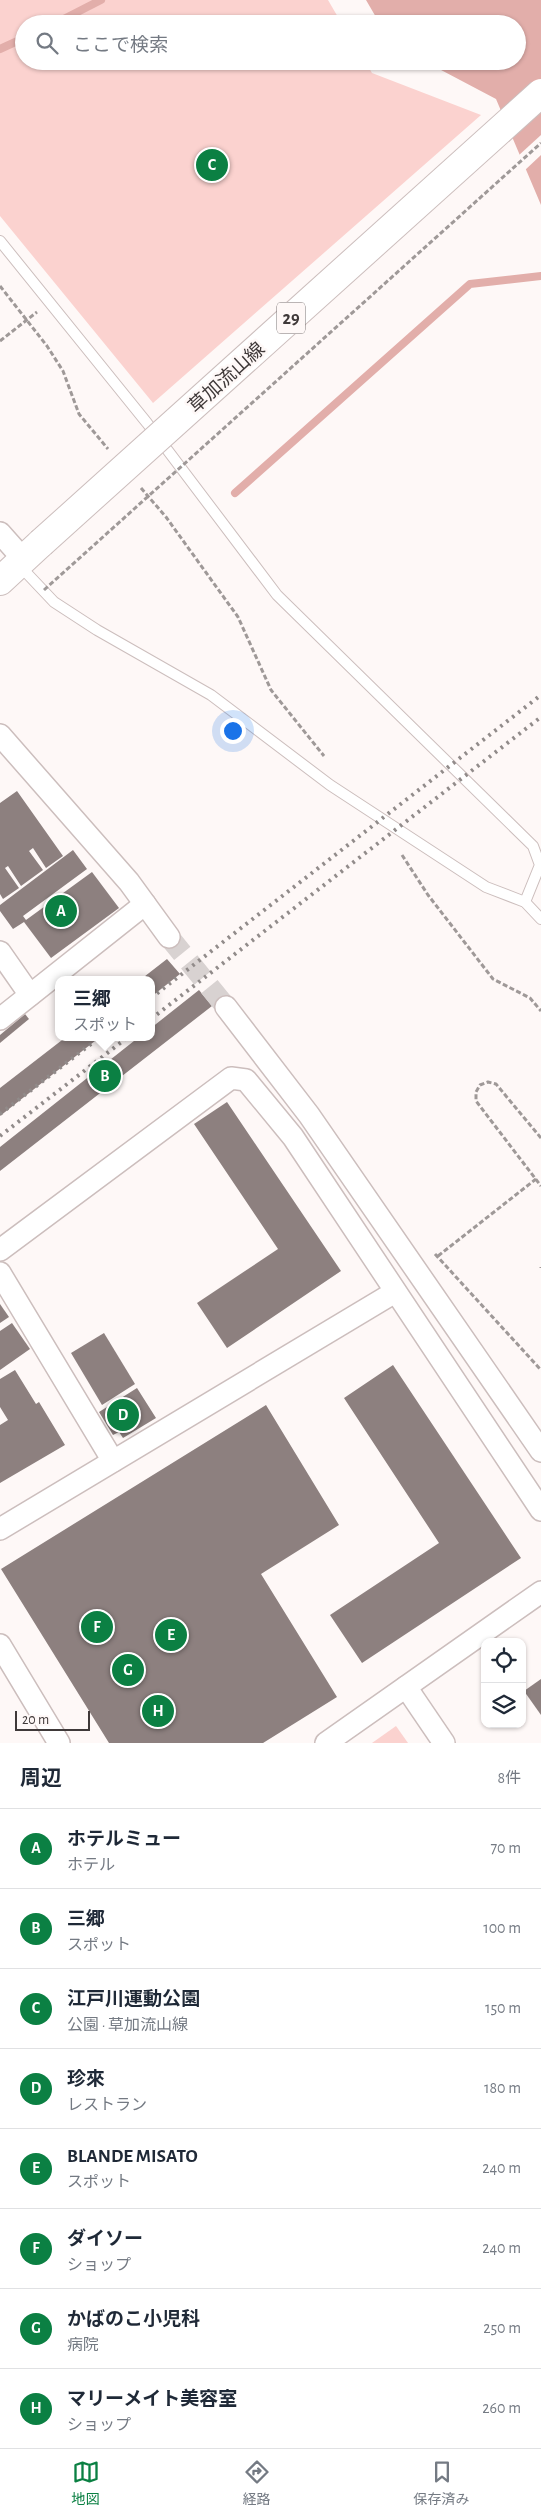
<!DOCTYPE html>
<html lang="ja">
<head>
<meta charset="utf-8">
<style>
  body { margin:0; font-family:"Alegreya Sans","Noto Sans JP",sans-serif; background:#f6f6f7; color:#1f2937 }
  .controls { position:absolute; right:15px; bottom:15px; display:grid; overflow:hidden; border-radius:10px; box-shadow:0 1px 4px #0004 }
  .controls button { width:45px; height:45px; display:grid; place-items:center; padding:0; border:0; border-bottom:1px solid #e0e1e3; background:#fff; color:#1f2937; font:25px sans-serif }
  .scale { position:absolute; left:15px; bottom:12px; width:75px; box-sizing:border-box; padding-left:5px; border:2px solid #3f3939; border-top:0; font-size:14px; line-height:18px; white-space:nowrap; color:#3f3939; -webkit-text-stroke:4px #fef8f7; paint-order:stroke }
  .you { position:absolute; left:232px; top:730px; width:18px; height:18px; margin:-12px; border:4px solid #fff; border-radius:50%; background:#1a73e8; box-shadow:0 0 0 8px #1a73e833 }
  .badge { display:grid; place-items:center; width:32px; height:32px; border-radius:50%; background:#0b8043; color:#fff; font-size:16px; font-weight:700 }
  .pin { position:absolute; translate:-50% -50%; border:2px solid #fff; box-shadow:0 1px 5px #0006 }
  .popup { position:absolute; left:55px; top:976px; width:100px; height:65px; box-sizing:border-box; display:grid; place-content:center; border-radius:10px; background:#fff; filter:drop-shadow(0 1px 4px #0005); font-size:16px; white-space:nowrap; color:#747a83 }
  .popup b { font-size:19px; color:#1f2937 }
  .popup::after { content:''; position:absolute; left:50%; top:100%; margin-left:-10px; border:10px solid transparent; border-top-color:#fff }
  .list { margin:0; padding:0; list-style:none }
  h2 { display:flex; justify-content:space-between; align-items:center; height:65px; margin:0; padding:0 20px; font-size:21px }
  h2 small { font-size:16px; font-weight:400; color:#747a83 }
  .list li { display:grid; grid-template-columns:32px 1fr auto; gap:15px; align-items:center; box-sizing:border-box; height:80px; padding:0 20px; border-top:1px solid #e0e1e3 }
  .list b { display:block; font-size:19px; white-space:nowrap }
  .list p { margin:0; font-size:16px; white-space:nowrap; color:#747a83 }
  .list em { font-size:16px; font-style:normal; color:#747a83 }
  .icon { flex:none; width:28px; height:28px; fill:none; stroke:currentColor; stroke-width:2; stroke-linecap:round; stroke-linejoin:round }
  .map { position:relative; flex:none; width:541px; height:1743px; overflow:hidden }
  .search { position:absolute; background:#fff; box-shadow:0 1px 4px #0004; left:15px; right:15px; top:15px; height:55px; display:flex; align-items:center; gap:12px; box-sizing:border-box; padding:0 18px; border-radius:28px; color:#747a83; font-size:19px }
  .sheet { height:705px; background:#fff }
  nav { display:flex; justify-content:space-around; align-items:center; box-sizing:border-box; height:70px; border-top:1px solid #e0e1e3; background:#fff; font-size:14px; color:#747a83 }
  nav a { display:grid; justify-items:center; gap:2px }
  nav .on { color:#0b8043 }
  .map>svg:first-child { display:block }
  .green { fill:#fbd2cf }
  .water { fill:#e2aeaa }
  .pier { fill:#fef8f7 }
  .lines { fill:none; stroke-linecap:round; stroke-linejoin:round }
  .stream { stroke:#e2aeaa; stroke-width:8 }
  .building { fill:#8d807f }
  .street-tunnel { stroke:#d8d2d1; stroke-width:21; stroke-dasharray:21 11; stroke-linecap:butt }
  .lane-casing { stroke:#ccbebd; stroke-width:12 }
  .street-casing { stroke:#ccbebd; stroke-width:24 }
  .primary-casing { stroke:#ccbebd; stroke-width:30 }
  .path { stroke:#9f9998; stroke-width:3; stroke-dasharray:5 2.5; stroke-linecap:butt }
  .lane { stroke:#fff; stroke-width:10 }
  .street { stroke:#fff; stroke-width:21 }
  .primary { stroke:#fff; stroke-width:28 }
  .rail { stroke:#918b8a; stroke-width:4; stroke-dasharray:2.5 5; stroke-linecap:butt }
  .primary-bridge-casing { stroke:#ccbebd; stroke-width:30; stroke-linecap:butt }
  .path-bridge { stroke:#9f9998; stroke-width:3; stroke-dasharray:5 2.5; stroke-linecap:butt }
  .primary-bridge { stroke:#fff; stroke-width:28 }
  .labels { text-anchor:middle; stroke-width:5; stroke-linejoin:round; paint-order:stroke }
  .shield { fill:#fef8f7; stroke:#787272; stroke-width:1 }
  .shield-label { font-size:18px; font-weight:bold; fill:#3f3939 }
  .street-label { font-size:19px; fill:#3f3939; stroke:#fef8f7 }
</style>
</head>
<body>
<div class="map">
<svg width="541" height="1743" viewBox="0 0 541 1743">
  <rect width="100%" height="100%" fill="#fef8f7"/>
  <g class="green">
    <path d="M 0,0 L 328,0 L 342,24 L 24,24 L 24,61 L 365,61 L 372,73 L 481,115 L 153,403 L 0,216 Z"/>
    <path d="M 396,1726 L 408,1743 L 372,1743 Z"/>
  </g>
  <path class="water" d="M 366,0 L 541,0 L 541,205 L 496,99 L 424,61 L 517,61 L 517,24 L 380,24 Z"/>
  <path class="pier" d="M 541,135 L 541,155 L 524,171 L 518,156 Z"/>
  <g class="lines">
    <g class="stream">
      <path d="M 54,24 L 101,0"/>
      <path d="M 0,49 L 24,38"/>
      <path d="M 235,493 L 470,284 L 541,276"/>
    </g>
  </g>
  <g class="building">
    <path d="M 17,791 L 63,856 L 46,868 L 33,848 L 29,851 L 43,870 L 21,886 L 8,866 L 5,868 L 19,888 L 3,899 L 0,894 L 0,803 Z"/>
    <path d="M 73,850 L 87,869 L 23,916 L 26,920 L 92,872 L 119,908 L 51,958 L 24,922 L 13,929 L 0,911 L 0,905 Z"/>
    <path d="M 167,959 L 180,974 L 151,997 L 151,980 L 140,980 Z"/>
    <path d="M 199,990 L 212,1006 L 0,1171 L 0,1147 L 139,1037 L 151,1037 L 151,1028 Z"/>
    <path d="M 25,1014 L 29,1019 L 0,1043 L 0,1035 Z"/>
    <path d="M 66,1037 L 100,1037 L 0,1116 L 0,1088 Z"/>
    <path d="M 227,1102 L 341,1271 L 227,1348 L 197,1303 L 278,1249 L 194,1124 Z"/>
    <path d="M 0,1304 L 9,1317 L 0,1323 Z"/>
    <path d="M 12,1323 L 30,1349 L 0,1370 L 0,1331 Z"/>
    <path d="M 104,1333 L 135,1384 L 102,1405 L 71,1353 Z"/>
    <path d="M 393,1365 L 521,1558 L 362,1663 L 330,1615 L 439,1543 L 344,1398 Z"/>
    <path d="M 15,1370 L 36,1404 L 39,1402 L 65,1445 L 0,1483 L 0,1425 L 8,1420 L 0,1407 L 0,1379 Z"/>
    <path d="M 137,1388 L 156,1418 L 123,1438 L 119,1432 L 113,1435 L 99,1412 Z"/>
    <path d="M 266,1405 L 339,1525 L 261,1574 L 337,1697 L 263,1743 L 109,1743 L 1,1569 Z"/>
    <path d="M 541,1679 L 541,1715 L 524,1691 Z"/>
  </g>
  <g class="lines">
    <path class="street-tunnel" d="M 169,937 L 226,1007"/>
    <g class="lane-casing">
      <g id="lane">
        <path d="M 0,241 L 147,423 L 277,595 L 533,846 L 540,865 L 525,902"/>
        <path d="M 19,565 L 54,602 L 97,630 L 211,695 L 330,785 L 486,887 L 525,902 L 541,919"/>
      </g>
    </g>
    <g class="street-casing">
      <g id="street">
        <path d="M 0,533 L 24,560"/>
        <path d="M 0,735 L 129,882 L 169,937"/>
        <path d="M 0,952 L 30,995"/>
        <path d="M 226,1007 L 309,1115 L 541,1451"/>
        <path d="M 0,1019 L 145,904"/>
        <path d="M 0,1250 L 231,1078 L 246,1080 L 293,1137 L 541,1510"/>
        <path d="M 0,1273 L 113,1461"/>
        <path d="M 0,1529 L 395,1292"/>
        <path d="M 0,1645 L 59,1743"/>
        <path d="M 406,1687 L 444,1743"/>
        <path d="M 326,1743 L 541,1592"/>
      </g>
    </g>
    <g class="primary-casing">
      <path id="primary" d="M 0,581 L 41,543"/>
    </g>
    <g class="path">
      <path d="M 0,286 L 47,346 L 63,371 L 79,414 L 108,449"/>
      <path d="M 0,341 L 37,312"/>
      <path d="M 141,488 L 166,517 L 238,617 L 271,690 L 324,756"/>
      <path d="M 402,855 L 428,895 L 493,979 L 530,998 L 541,1011"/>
      <path d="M 541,1138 L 496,1084 L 488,1082 L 480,1085 L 476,1092 L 476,1101 L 541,1186"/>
      <path d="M 435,1254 L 541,1370"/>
      <path d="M 438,1256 L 536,1179"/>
      <path d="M 541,1267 L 541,1268"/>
    </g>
    <use href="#lane" class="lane"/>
    <use href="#street" class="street"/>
    <use href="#primary" class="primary"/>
    <g class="rail">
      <path d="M 151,998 L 541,695"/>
      <path d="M 151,1019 L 541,717"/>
      <path d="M 0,1114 L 100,1037"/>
      <path d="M 0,1136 L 128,1037"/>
    </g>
    <g class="primary-bridge-casing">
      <path id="primary-bridge" d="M 41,543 L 541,93"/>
    </g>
    <path class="path-bridge" d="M 44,590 L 541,143"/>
    <use href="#primary-bridge" class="primary-bridge"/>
  </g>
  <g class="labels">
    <rect class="shield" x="277" y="302.5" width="28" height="31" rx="4"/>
    <g class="shield-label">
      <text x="291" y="324">29</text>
    </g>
    <g class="street-label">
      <text transform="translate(226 377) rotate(-42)" y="7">草加流山線</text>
    </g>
  </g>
</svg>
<div class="controls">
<button><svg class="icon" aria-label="locate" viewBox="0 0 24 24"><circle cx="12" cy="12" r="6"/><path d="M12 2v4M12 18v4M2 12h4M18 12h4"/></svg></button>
<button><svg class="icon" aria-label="layers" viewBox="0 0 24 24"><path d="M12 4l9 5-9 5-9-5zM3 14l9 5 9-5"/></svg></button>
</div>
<div class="scale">20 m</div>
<div class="you"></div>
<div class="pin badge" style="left:61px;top:911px">A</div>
<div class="pin badge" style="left:105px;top:1076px">B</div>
<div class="popup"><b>三郷</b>スポット</div>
<div class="pin badge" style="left:212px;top:165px">C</div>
<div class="pin badge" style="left:123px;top:1415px">D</div>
<div class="pin badge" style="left:171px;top:1635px">E</div>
<div class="pin badge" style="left:97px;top:1627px">F</div>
<div class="pin badge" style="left:128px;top:1670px">G</div>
<div class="pin badge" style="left:158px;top:1711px">H</div>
<div class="search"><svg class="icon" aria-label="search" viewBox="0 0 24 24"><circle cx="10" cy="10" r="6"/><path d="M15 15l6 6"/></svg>ここで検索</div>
</div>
<section class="sheet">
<h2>周辺<small>8件</small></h2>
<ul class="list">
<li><span class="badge">A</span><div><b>ホテルミュー</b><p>ホテル</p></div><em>70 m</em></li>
<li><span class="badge">B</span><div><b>三郷</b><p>スポット</p></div><em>100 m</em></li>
<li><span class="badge">C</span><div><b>江戸川運動公園</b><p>公園 · 草加流山線</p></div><em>150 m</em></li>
<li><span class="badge">D</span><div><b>珍來</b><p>レストラン</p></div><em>180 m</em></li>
<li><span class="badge">E</span><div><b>BLANDE MISATO</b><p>スポット</p></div><em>240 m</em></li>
<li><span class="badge">F</span><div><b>ダイソー</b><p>ショップ</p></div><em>240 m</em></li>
<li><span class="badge">G</span><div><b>かばのこ小児科</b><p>病院</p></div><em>250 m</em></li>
<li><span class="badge">H</span><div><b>マリーメイト美容室</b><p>ショップ</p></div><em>260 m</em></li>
</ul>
</section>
<nav>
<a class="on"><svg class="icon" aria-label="map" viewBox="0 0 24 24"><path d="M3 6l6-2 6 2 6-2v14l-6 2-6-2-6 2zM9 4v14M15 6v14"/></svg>地図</a>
<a><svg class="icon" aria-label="directions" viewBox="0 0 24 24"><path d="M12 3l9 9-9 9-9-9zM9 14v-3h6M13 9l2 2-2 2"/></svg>経路</a>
<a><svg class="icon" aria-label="saved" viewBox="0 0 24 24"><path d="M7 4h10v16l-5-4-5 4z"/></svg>保存済み</a>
</nav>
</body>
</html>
